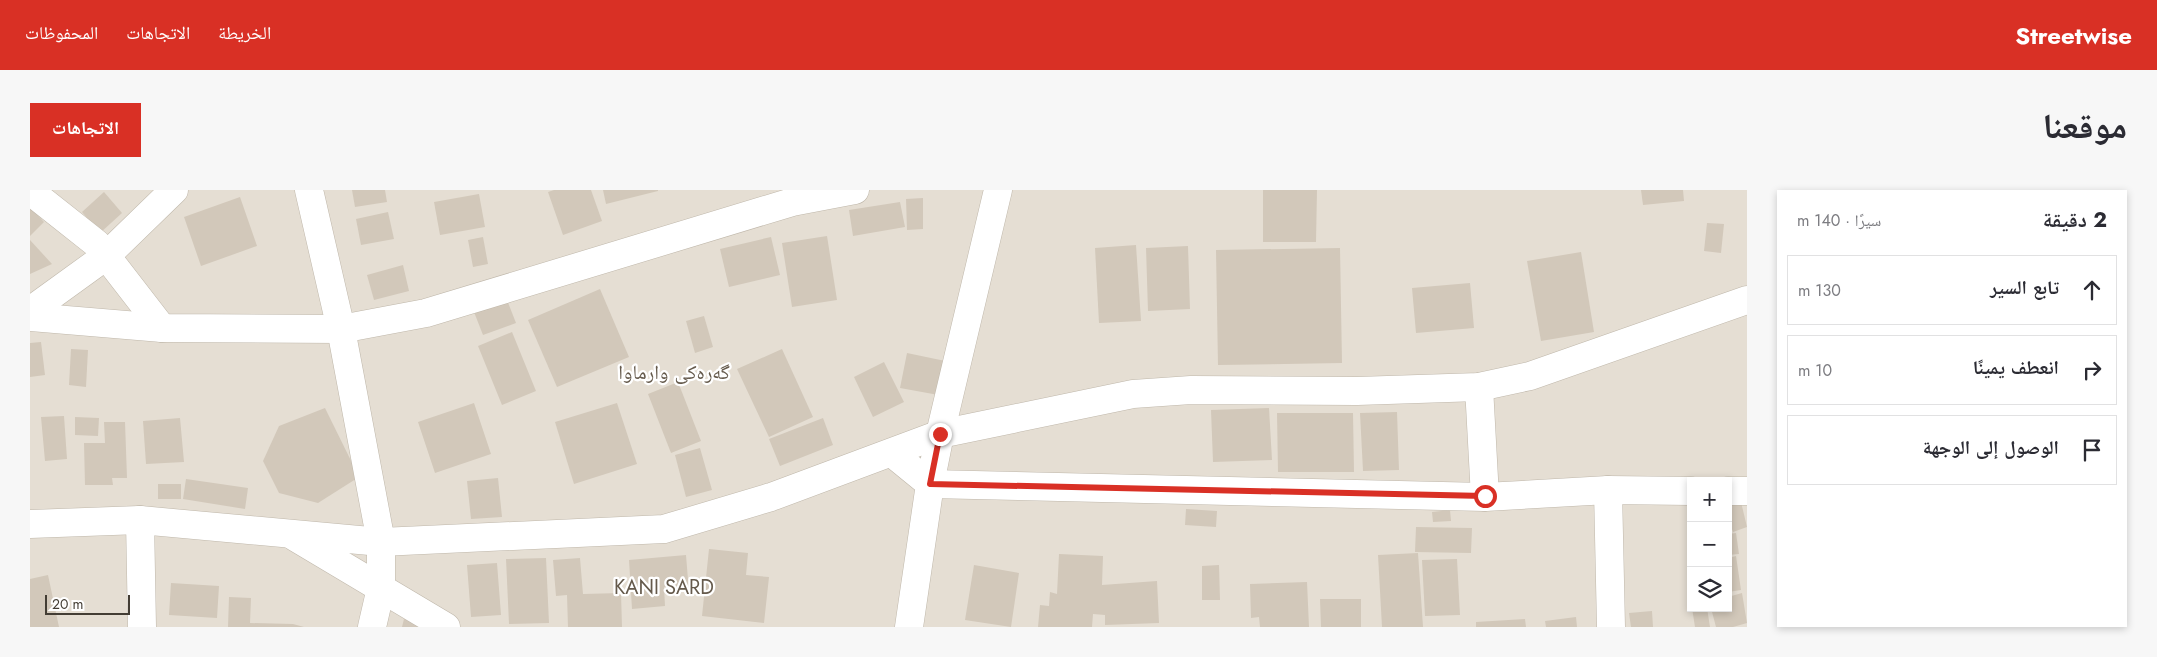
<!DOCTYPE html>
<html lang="ar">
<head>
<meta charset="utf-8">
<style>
  body { margin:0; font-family:Jost,"Noto Naskh Arabic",sans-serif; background:#f7f7f7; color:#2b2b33; direction:rtl }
  .controls { position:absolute; right:15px; bottom:15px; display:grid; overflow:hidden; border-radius:0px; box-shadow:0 2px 8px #0003 }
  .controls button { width:45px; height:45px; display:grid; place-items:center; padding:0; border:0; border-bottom:1px solid #e1e1e2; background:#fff; color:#2b2b33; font:25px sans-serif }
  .scale { position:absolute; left:15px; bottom:12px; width:85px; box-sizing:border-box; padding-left:5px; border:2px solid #433d34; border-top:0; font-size:14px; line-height:18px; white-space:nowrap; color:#433d34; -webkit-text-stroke:4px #fff; paint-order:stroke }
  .stop { position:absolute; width:15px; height:15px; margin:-11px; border:4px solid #d93025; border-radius:50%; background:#fff }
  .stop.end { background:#d93025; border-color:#fff; box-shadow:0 1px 5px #0008 }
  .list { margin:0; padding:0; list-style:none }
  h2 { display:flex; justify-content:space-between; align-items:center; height:65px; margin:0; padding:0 20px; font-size:21px }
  h2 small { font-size:16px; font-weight:400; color:#7c7c81 }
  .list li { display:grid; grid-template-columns:32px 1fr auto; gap:15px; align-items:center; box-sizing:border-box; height:70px; margin:0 10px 10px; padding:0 10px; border:1px solid #e1e1e2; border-radius:0px }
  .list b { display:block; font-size:19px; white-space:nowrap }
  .list em { font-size:16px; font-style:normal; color:#7c7c81 }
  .icon { flex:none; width:28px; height:28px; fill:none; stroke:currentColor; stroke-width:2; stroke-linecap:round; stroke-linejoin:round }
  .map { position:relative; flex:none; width:1717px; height:437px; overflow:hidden; direction:ltr; border-radius:0px }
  header { display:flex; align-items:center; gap:30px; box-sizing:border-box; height:70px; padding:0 25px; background:#d93025; color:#fff }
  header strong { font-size:24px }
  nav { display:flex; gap:28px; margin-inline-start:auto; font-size:18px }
  .intro { display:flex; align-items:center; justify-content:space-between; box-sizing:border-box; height:120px; padding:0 30px }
  h1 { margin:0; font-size:35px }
  .button { padding:12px 22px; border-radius:0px; background:#d93025; color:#fff; font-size:18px; font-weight:700 }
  main { display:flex; gap:30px; padding:0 30px }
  aside { flex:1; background:#fff; border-radius:0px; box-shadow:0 2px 8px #0003 }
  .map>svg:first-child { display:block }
  .residential { fill:#e5ded3; fill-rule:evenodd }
  .building { fill:#d2c8ba }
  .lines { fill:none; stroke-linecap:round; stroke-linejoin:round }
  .minor-casing { stroke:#bfb7aa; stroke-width:29 }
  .minor { stroke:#fff; stroke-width:28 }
  .route { stroke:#d93025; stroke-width:6 }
  .labels { text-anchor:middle; stroke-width:4.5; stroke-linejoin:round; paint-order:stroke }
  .quarter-label { font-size:20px; fill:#655a4c; stroke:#fff }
</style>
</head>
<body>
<header>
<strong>Streetwise</strong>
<nav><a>الخريطة</a><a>الاتجاهات</a><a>المحفوظات</a></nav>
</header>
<div class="intro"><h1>موقعنا</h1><a class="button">الاتجاهات</a></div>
<main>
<aside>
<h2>2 دقيقة<small>سيرًا · 140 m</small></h2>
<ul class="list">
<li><svg class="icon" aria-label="ahead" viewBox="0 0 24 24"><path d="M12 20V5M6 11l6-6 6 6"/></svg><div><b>تابع السير</b></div><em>130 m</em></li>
<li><svg class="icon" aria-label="right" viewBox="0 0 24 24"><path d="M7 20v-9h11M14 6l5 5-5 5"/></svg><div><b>انعطف يمينًا</b></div><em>10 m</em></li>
<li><svg class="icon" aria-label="arrive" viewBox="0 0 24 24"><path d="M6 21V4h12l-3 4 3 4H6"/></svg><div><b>الوصول إلى الوجهة</b></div></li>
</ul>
</aside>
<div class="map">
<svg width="1717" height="437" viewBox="0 0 1717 437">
  <rect width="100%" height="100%" fill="#f1ede4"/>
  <path class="residential" d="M 0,0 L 1717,0 L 1717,437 L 0,437 ZM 1661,291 L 1698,291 L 1698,418 L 1661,418 Z"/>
  <g class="building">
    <path d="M 322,0 L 355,0 L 357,12 L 325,17 Z"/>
    <path d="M 524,0 L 561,0 L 572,31 L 533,45 L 518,2 Z"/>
    <path d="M 573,0 L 628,0 L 628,1 L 576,14 Z"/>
    <path d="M 1233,0 L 1287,0 L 1286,52 L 1233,52 Z"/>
    <path d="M 1611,0 L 1653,0 L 1654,11 L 1613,15 Z"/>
    <path d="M 74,2 L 92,23 L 70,43 L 52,22 Z"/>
    <path d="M 449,4 L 455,37 L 410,45 L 404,12 Z"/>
    <path d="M 210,7 L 227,56 L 171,76 L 154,27 Z"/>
    <path d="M 893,8 L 893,39 L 877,40 L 876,9 Z"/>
    <path d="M 870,12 L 875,37 L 823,46 L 819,20 Z"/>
    <path d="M 0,17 L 14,32 L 0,46 Z"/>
    <path d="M 358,22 L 364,49 L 331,55 L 326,29 Z"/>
    <path d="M 1677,33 L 1694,34 L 1691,63 L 1674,61 Z"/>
    <path d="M 797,46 L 807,110 L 762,117 L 752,53 Z"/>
    <path d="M 453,47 L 458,74 L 443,77 L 438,50 Z"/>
    <path d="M 741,47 L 750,85 L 699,97 L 690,59 Z"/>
    <path d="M 0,50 L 22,74 L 0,84 Z"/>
    <path d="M 1106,55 L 1111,131 L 1069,133 L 1065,58 Z"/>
    <path d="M 1158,56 L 1160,119 L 1118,121 L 1116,58 Z"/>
    <path d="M 1310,58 L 1312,173 L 1188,175 L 1186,60 Z"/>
    <path d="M 1551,62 L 1564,142 L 1511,151 L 1497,71 Z"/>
    <path d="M 373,75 L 379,101 L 344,110 L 337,85 Z"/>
    <path d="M 1440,93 L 1444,138 L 1386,143 L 1382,98 Z"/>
    <path d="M 570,99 L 599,167 L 527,197 L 498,130 Z"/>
    <path d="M 477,110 L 486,133 L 453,145 L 444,122 Z"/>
    <path d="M 674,126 L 683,157 L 665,163 L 656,131 Z"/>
    <path d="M 482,142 L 506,201 L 472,215 L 448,156 Z"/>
    <path d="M 11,152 L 15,185 L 0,187 L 0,153 Z"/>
    <path d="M 41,159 L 58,160 L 56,197 L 39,195 Z"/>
    <path d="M 752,159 L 783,227 L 739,247 L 707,179 Z"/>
    <path d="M 877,163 L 920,172 L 914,206 L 870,198 Z"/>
    <path d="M 854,172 L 874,212 L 843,227 L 824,187 Z"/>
    <path d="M 648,192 L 671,251 L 641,263 L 618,204 Z"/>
    <path d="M 444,213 L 461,264 L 405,283 L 388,232 Z"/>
    <path d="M 587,213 L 607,274 L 544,294 L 525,232 Z"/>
    <path d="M 295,218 L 329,287 L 288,313 L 249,303 L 233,271 L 249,236 Z"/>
    <path d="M 1239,218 L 1242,270 L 1183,272 L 1181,220 Z"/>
    <path d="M 1367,222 L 1369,280 L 1333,281 L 1330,223 Z"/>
    <path d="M 1247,223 L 1323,223 L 1324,282 L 1248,282 Z"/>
    <path d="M 34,226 L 37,269 L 15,271 L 11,227 Z"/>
    <path d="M 45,227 L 69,228 L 68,246 L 45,245 Z"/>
    <path d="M 150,228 L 154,272 L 116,274 L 113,231 Z"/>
    <path d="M 793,228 L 803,255 L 750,276 L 739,249 Z"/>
    <path d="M 74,232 L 95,232 L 97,288 L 82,288 L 83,295 L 55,295 L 54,253 L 75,253 Z"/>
    <path d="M 670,258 L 682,300 L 656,307 L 645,265 Z"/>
    <path d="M 468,288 L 472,327 L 441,329 L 437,291 Z"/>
    <path d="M 156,289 L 218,298 L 215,319 L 153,309 Z"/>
    <rect x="128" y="294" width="23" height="15"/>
    <path d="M 1711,312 L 1717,337 L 1703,342 L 1698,327 L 1698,316 Z"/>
    <path d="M 1156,319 L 1187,321 L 1186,337 L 1155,335 Z"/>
    <path d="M 1420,320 L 1421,331 L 1403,332 L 1402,322 Z"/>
    <path d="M 1386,337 L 1442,338 L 1441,363 L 1385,362 Z"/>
    <path d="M 1706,343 L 1709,364 L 1698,365 L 1698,344 Z"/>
    <path d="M 679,359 L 718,363 L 716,385 L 739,387 L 734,433 L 672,426 Z"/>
    <path d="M 1388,363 L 1393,437 L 1352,437 L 1348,365 Z"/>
    <path d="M 1029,364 L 1073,366 L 1072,395 L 1127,391 L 1129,433 L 1075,435 L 1075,425 L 1063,424 L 1062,437 L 1008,437 L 1010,415 L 1019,416 L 1020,402 L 1027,404 Z"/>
    <path d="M 656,365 L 659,402 L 634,397 L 635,416 L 602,419 L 599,370 Z"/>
    <path d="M 1706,366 L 1711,400 L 1698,402 L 1698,368 Z"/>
    <path d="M 516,368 L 519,433 L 479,434 L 476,369 Z"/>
    <path d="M 550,368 L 553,404 L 591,403 L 592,437 L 538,437 L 537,405 L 526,406 L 523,370 Z"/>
    <path d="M 1427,369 L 1430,425 L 1395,426 L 1392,370 Z"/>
    <path d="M 467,373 L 471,425 L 441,427 L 437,375 Z"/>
    <path d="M 944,375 L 989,383 L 981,437 L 935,430 Z"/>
    <path d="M 1189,375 L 1190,410 L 1172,410 L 1172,376 Z"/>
    <path d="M 18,385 L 29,437 L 0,437 L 0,389 Z"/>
    <path d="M 1277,392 L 1279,437 L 1230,437 L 1229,427 L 1221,428 L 1220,394 Z"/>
    <path d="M 141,393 L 189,396 L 187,428 L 139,425 Z"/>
    <path d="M 1712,403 L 1717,433 L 1703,437 L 1686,437 L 1681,418 L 1698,418 L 1698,407 Z"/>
    <path d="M 199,407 L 221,408 L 220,433 L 263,434 L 274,437 L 198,437 Z"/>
    <path d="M 1290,409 L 1331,409 L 1331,437 L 1291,437 Z"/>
    <path d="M 1662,418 L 1677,418 L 1680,437 L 1665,437 Z"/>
    <path d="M 1622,421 L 1623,437 L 1601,437 L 1599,423 Z"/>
    <path d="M 1546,427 L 1547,437 L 1516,437 L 1515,431 Z"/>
    <path d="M 374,429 L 396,437 L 372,437 Z"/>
    <path d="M 1495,429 L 1496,437 L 1446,437 L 1446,432 Z"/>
  </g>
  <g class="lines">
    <g class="minor-casing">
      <g id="minor">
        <path d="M 279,0 L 311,139 L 351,352 L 351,398 L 342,437"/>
        <path d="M 0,1 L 67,54 L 132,138"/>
        <path d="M 0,121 L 76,66 L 144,0"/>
        <path d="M 0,127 L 132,138 L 311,139 L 396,123 L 762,12 L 825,0"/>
        <path d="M 1449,197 L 1455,307"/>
        <path d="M 862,263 L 900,294 L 1455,307 L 1578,300 L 1661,301"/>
        <path d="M 1578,300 L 1581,437"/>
        <path d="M 1698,301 L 1717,301"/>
        <path d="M 110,330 L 112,437"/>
        <path d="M 0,334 L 110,330 L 351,352 L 634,339 L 741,307 L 910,244 L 1103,204 L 1161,200 L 1327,201 L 1449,197 L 1500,186 L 1717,110"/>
        <path d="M 265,347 L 416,437"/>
        <path d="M 879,437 L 900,294 L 910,244 L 968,0"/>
      </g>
    </g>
    <use href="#minor" class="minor"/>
  </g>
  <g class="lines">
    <path class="route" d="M 910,244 L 900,294 L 1455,306"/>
  </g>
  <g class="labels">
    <g class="quarter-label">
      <text x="644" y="189">گەرەکی وارماوا</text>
      <text x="634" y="404">KANI SARD</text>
    </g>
  </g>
</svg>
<div class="controls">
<button>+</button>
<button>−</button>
<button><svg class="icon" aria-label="layers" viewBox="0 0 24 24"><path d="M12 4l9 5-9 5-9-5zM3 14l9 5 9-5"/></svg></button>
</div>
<div class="scale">20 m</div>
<div class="stop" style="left:1455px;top:306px"></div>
<div class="stop end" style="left:910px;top:244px"></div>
</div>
</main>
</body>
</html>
